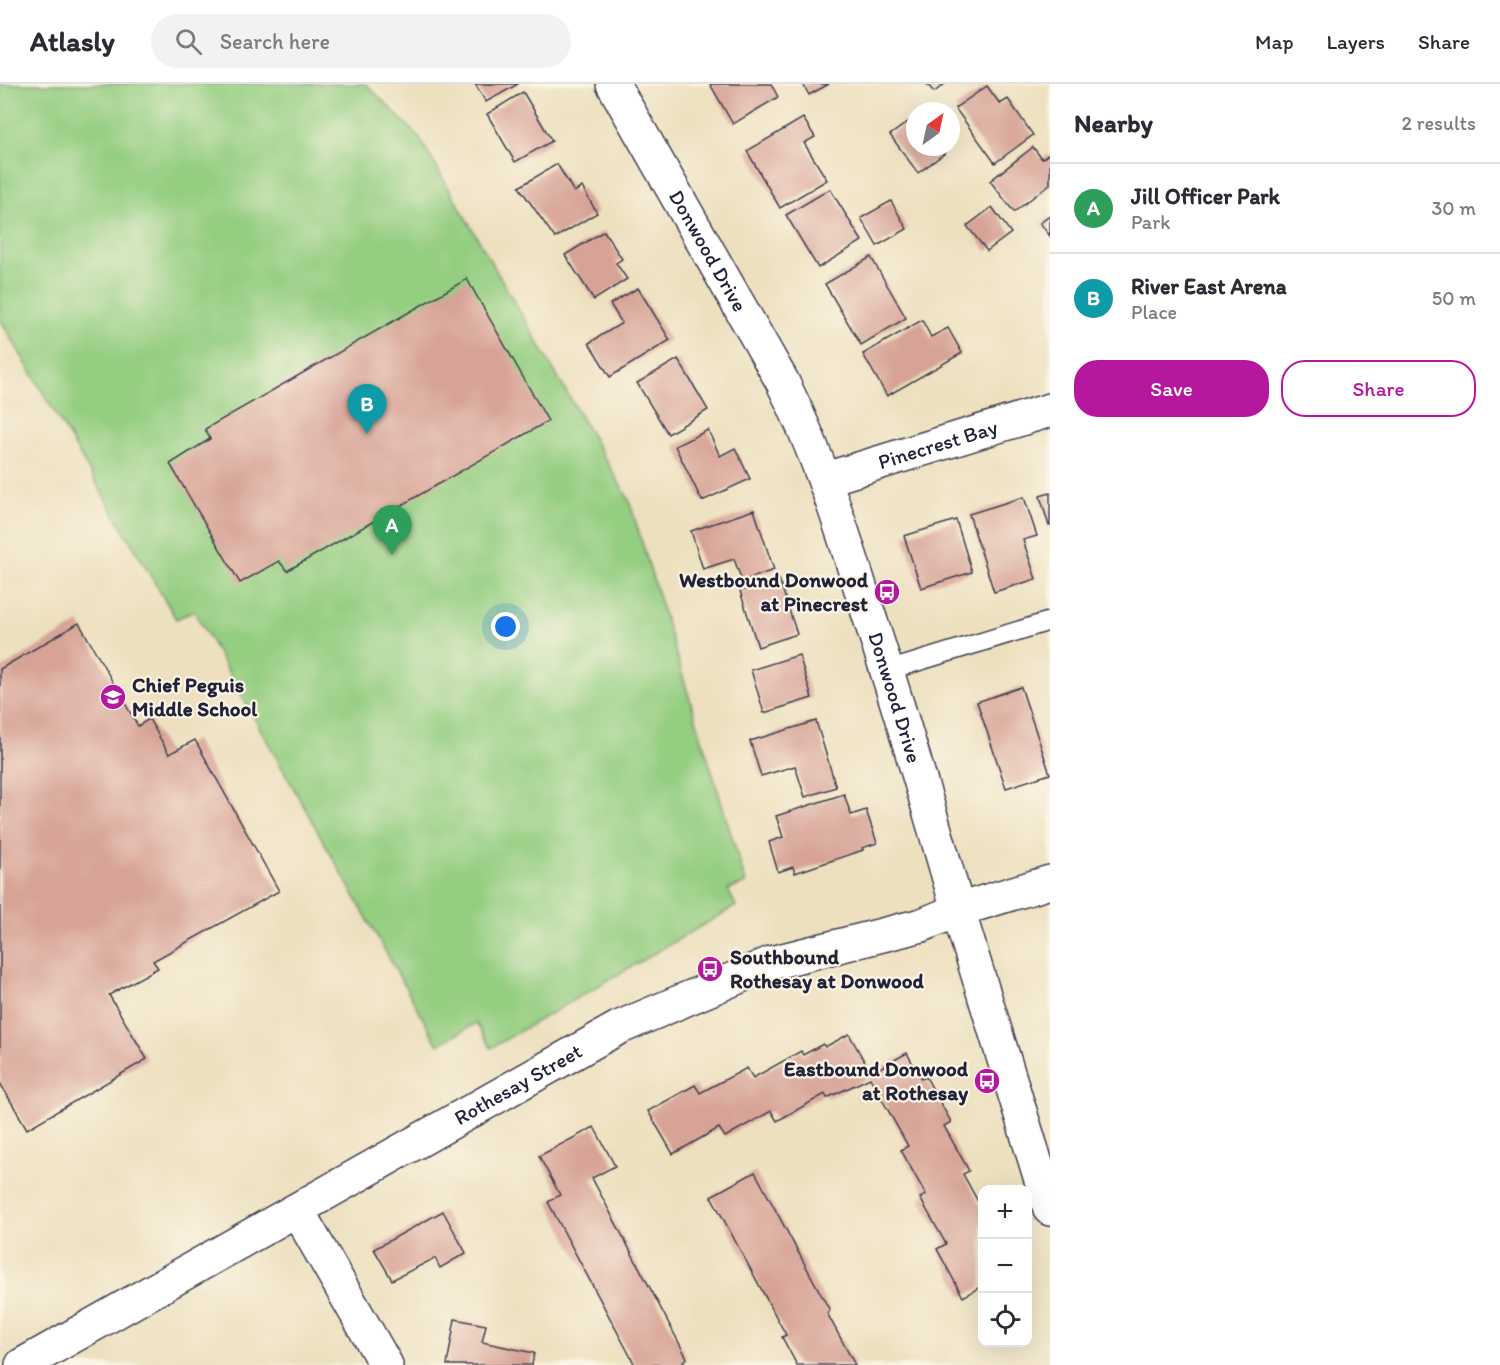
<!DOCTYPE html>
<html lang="en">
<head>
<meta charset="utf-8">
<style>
  body { margin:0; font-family:Itim,sans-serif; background:#f2f2f3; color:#2b2b33 }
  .controls { position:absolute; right:18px; bottom:18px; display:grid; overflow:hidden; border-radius:12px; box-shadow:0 6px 24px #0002 }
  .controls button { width:54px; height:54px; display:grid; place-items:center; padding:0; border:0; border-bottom:2px solid #e1e1e2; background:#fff; color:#2b2b33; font:30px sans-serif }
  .compass { position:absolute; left:906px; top:18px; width:54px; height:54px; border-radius:50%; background:#fff; box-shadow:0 6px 24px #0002; rotate:33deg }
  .you { position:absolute; left:506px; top:543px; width:21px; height:21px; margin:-15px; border:4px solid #fff; border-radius:50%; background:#1a73e8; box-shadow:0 0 0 9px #1a73e833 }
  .badge { display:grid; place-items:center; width:39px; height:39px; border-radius:50%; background:#b5179e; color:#fff; font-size:20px; font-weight:700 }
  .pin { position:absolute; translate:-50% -50px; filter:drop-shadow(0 2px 3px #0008) }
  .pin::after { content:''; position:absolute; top:32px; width:21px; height:18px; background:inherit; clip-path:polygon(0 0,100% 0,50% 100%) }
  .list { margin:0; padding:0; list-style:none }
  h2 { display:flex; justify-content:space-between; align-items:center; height:78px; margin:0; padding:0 24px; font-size:26px }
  h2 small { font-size:20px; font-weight:400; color:#7c7c81 }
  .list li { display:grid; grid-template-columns:39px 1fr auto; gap:18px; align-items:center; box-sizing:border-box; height:90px; padding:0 24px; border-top:2px solid #e1e1e2 }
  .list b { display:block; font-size:22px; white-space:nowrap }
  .list p { margin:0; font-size:20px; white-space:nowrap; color:#7c7c81 }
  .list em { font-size:20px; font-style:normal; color:#7c7c81 }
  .actions { display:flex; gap:12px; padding:18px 24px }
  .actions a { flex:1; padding:14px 0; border:2px solid #b5179e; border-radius:24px; text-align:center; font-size:21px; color:#b5179e }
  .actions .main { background:#b5179e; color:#fff }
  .icon { flex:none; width:33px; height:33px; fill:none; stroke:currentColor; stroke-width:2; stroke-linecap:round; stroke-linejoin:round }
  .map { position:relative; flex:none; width:1050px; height:1281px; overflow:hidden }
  header { display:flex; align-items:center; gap:36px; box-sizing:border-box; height:84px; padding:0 30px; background:#fff; border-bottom:2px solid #e1e1e2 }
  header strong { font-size:28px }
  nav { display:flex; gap:33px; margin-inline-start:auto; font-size:21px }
  .search { width:420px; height:54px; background:#f2f2f3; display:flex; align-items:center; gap:15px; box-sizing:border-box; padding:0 21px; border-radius:33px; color:#7c7c81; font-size:22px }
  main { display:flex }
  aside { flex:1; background:#fff }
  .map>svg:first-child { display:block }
  .green { fill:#94ce81; stroke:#5b785e; stroke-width:1.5 }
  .building { fill:#d7a396 }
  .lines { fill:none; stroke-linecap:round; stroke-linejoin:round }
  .lane-casing { stroke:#403e4f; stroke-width:21 }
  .street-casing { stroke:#403e4f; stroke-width:36 }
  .secondary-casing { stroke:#403e4f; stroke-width:36 }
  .lane { stroke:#fff; stroke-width:18 }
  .street { stroke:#fff; stroke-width:33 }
  .secondary { stroke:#fff; stroke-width:33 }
  .labels { text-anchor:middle; stroke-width:4.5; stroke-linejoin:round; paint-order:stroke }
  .street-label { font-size:21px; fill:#22223b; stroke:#fcf5e5 }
  .poi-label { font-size:21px; font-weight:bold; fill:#22223b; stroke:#fcf5e5; text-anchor:end }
</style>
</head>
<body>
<header>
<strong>Atlasly</strong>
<div class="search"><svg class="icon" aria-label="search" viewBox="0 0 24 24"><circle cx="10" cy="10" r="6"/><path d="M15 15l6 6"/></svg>Search here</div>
<nav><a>Map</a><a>Layers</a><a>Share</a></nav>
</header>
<main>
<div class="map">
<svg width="1050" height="1281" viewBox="0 0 1050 1281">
  <rect width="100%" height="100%" fill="#fcf5e5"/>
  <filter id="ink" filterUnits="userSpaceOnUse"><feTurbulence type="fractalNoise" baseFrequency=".0167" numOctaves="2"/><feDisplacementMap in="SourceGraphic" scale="12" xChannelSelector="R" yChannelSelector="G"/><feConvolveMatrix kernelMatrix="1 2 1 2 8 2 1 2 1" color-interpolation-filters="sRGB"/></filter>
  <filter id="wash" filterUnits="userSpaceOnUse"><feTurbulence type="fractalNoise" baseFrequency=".008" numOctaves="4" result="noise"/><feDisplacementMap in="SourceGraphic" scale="24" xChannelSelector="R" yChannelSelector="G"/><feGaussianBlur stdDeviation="1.35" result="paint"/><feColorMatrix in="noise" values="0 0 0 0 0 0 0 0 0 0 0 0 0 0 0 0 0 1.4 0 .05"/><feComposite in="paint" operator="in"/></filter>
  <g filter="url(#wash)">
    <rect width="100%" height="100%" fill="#ede0bf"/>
    <path class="green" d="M 0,0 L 366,0 L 419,53 L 629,416 L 746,799 L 728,806 L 736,822 L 491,964 L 476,939 L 438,961 L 194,527 L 176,535 L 0,235 Z"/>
    <g id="blocks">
      <g class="building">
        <path d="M 475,0 L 518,0 L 486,18 Z"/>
        <path d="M 710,0 L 771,0 L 778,13 L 733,40 Z"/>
        <path d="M 803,0 L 829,0 L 809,11 Z"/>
        <path d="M 927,0 L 945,0 L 934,8 Z"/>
        <path d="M 987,2 L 1000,20 L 1008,15 L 1033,51 L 995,79 L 955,24 Z"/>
        <path d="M 523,8 L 552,57 L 515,78 L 487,30 Z"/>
        <path d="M 915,33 L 915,63 L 940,63 L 945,69 L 918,89 L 890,51 Z"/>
        <path d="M 803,34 L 815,53 L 804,59 L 827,96 L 780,124 L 747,67 Z"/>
        <path d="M 1033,63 L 1042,75 L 1049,70 L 1050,72 L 1050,100 L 1014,128 L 990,97 Z"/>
        <path d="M 557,80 L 574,108 L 582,103 L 597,129 L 555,154 L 519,103 Z"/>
        <path d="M 830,105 L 862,157 L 818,184 L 786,131 Z"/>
        <path d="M 891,117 L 907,145 L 877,162 L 861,134 Z"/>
        <path d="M 992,123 L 1011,149 L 987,167 L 967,142 Z"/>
        <path d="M 1050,132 L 1050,152 L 1040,139 Z"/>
        <path d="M 604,147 L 622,175 L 616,179 L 627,195 L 594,216 L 565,171 Z"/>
        <path d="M 871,173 L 906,234 L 861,261 L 825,200 Z"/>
        <path d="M 467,195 L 548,337 L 287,487 L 279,477 L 240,499 L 170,380 L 210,355 L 205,345 Z"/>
        <path d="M 638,204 L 670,256 L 610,293 L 589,259 L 622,239 L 610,220 Z"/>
        <path d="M 922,236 L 931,253 L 948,244 L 962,269 L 887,312 L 863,270 Z"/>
        <path d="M 678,275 L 708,326 L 668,350 L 637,299 Z"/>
        <path d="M 708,346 L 720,372 L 735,364 L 750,395 L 702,417 L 675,362 Z"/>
        <path d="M 1050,409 L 1050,442 L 1049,442 L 1040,412 Z"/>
        <path d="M 1024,413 L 1037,452 L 1023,456 L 1036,495 L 994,508 L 969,430 Z"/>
        <path d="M 754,426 L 774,486 L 742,497 L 734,475 L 703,485 L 691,447 Z"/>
        <path d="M 956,436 L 972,488 L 921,504 L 904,452 Z"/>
        <path d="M 779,495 L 797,550 L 758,563 L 740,507 Z"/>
        <path d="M 79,539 L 138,642 L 149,635 L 169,670 L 195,656 L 279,807 L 153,877 L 158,884 L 109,911 L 147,975 L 27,1045 L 0,999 L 0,585 Z"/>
        <path d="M 799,571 L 812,614 L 764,629 L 751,586 Z"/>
        <path d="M 1021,603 L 1050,690 L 1006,704 L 977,618 Z"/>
        <path d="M 816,637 L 836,703 L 805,713 L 795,682 L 761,692 L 750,657 Z"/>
        <path d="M 844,710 L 851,731 L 866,726 L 877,759 L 862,764 L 863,766 L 795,789 L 793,783 L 778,788 L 769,758 L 783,753 L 776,732 Z"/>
        <path d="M 849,950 L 871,989 L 907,969 L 921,995 L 926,993 L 951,1038 L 944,1042 L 969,1087 L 963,1090 L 982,1125 L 982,1140 L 980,1142 L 982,1147 L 982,1202 L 963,1213 L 937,1165 L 946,1160 L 920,1114 L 926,1111 L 901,1066 L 908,1062 L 870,994 L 827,1014 L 825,1010 L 777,1037 L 771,1027 L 725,1053 L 719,1044 L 673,1070 L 648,1027 L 695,1001 L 700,1009 L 747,984 L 753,994 L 801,967 L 803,971 L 823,960 L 825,963 Z"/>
        <path d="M 594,1043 L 615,1082 L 592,1094 L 687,1274 L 683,1277 L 685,1281 L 635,1281 L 548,1118 L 560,1111 L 539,1072 Z"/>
        <path d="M 755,1088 L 830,1227 L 827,1229 L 855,1281 L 797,1281 L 782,1253 L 786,1251 L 711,1112 Z"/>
        <path d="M 443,1127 L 466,1169 L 440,1184 L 435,1174 L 392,1196 L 374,1165 Z"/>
        <path d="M 455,1235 L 486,1241 L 482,1258 L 534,1269 L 532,1281 L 447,1281 Z"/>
      </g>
    </g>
  </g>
  <g filter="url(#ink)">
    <use href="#blocks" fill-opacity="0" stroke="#403e4f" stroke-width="1.5"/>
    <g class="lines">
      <g class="lane-casing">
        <path id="lane" d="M 887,587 L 1050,537"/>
      </g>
      <g class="street-casing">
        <g id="street">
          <path id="s1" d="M 613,0 L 782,297 C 818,369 842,444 866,522 C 899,623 929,724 958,826"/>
          <path id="s2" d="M 826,395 L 1050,326"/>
          <path d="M 297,1126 L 386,1281"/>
        </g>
      </g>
      <g class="secondary-casing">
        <g id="secondary">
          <path d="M 958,826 L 1050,1125"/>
          <path id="s3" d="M 22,1281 L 618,944 L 771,879 L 922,841 L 958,826 L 1050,798"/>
        </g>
      </g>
      <use href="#lane" class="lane"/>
      <use href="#street" class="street"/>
      <use href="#secondary" class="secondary"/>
    </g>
  </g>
  <defs>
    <g id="bus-disc" transform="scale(1.35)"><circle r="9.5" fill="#b5179e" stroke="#fcf5e5"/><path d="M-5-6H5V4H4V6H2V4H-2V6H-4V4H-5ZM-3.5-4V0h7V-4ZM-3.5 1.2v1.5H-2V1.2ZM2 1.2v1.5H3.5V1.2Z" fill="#fff"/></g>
    <g id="school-disc" transform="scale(1.35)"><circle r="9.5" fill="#b5179e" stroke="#fcf5e5"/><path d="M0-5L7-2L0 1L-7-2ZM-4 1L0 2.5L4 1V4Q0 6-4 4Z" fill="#fff"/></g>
  </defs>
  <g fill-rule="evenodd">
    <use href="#bus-disc" x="887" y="508"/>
    <use href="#school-disc" x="113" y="613"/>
    <use href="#bus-disc" x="710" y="885"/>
    <use href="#bus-disc" x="987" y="997"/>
  </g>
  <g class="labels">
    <g class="street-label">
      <text dy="7" stroke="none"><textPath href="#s1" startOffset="192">Donwood Drive</textPath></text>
      <text dy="7" stroke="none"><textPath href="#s2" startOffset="117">Pinecrest Bay</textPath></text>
      <text dy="7" stroke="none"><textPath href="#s1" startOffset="678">Donwood Drive</textPath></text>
      <text dy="7" stroke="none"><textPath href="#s3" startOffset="570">Rothesay Street</textPath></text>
    </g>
    <g class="poi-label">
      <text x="868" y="503">Westbound Donwood<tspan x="868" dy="24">at Pinecrest</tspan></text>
      <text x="132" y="608" text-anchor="start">Chief Peguis<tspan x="132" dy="24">Middle School</tspan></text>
      <text x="730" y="880" text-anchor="start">Southbound<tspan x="730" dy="24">Rothesay at Donwood</tspan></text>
      <text x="968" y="992">Eastbound Donwood<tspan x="968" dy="24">at Rothesay</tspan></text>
    </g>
  </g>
</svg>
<div class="controls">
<button>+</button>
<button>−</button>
<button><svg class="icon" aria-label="locate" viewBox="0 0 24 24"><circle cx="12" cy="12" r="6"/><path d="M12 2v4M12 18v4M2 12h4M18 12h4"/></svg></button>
</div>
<svg class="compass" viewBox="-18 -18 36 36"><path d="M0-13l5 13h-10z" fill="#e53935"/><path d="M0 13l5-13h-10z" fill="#7c7c81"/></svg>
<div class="you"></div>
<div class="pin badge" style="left:392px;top:471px;background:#2e9e5b">A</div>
<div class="pin badge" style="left:367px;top:350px;background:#0f9aa8">B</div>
</div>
<aside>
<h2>Nearby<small>2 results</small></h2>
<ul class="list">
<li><span class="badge" style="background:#2e9e5b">A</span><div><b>Jill Officer Park</b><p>Park</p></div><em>30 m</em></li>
<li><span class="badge" style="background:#0f9aa8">B</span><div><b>River East Arena</b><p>Place</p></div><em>50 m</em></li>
</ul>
<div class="actions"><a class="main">Save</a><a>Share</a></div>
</aside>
</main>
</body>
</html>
